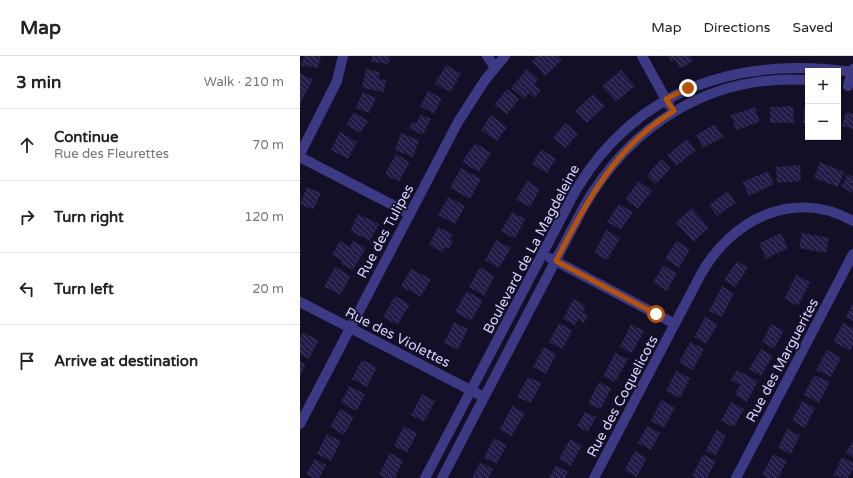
<!DOCTYPE html>
<html lang="en">
<head>
<meta charset="utf-8">
<style>
  body { margin:0; font-family:"Varela Round",sans-serif; background:#f6f6f6; color:#222 }
  .controls { position:absolute; right:12px; top:12px; display:grid; overflow:hidden; border-radius:0px; box-shadow:0 1px 3px #0004 }
  .controls button { width:36px; height:36px; display:grid; place-items:center; padding:0; border:0; border-bottom:1px solid #e0e0e0; background:#fff; color:#222; font:20px sans-serif }
  .stop { position:absolute; width:12px; height:12px; margin:-9px; border:3px solid #b45309; border-radius:50%; background:#fff }
  .stop.end { background:#b45309; border-color:#fff; box-shadow:0 1px 4px #0008 }
  .list { margin:0; padding:0; list-style:none }
  h2 { display:flex; justify-content:space-between; align-items:center; height:52px; margin:0; padding:0 16px; font-size:17px }
  h2 small { font-size:13px; font-weight:400; color:#767676 }
  .list li { display:grid; grid-template-columns:26px 1fr auto; gap:12px; align-items:center; box-sizing:border-box; height:72px; padding:0 16px; border-top:1px solid #e0e0e0 }
  .list b { display:block; font-size:15px; white-space:nowrap }
  .list p { margin:0; font-size:13px; white-space:nowrap; color:#767676 }
  .list em { font-size:13px; font-style:normal; color:#767676 }
  .icon { flex:none; width:22px; height:22px; fill:none; stroke:currentColor; stroke-width:2; stroke-linecap:round; stroke-linejoin:round }
  .map { position:relative; flex:none; width:553px; height:422px; overflow:hidden }
  header { display:flex; align-items:center; gap:24px; box-sizing:border-box; height:56px; padding:0 20px; background:#fff; border-bottom:1px solid #e0e0e0 }
  header strong { font-size:19px }
  nav { display:flex; gap:22px; margin-inline-start:auto; font-size:14px }
  main { display:flex }
  aside { flex:1; background:#fff }
  .map>svg:first-child { display:block }
  .building { fill:url(#building-back-hatch) }
  .lines { fill:none; stroke-linecap:round; stroke-linejoin:round }
  .minor { stroke:#3d3a85; stroke-width:10 }
  .route { stroke:#b45309; stroke-width:5 }
  .labels { text-anchor:middle; stroke-width:3.5; stroke-linejoin:round; paint-order:stroke }
  .street-label { font-size:14px; fill:#d9d4ff; stroke:#130f26 }
</style>
</head>
<body>
<header>
<strong>Map</strong>
<nav><a>Map</a><a>Directions</a><a>Saved</a></nav>
</header>
<main>
<aside>
<h2>3 min<small>Walk · 210 m</small></h2>
<ul class="list">
<li><svg class="icon" aria-label="ahead" viewBox="0 0 24 24"><path d="M12 20V5M6 11l6-6 6 6"/></svg><div><b>Continue</b><p>Rue des Fleurettes</p></div><em>70 m</em></li>
<li><svg class="icon" aria-label="right" viewBox="0 0 24 24"><path d="M7 20v-9h11M14 6l5 5-5 5"/></svg><div><b>Turn right</b></div><em>120 m</em></li>
<li><svg class="icon" aria-label="left" viewBox="0 0 24 24"><path d="M17 20v-9H6M10 6l-5 5 5 5"/></svg><div><b>Turn left</b></div><em>20 m</em></li>
<li><svg class="icon" aria-label="arrive" viewBox="0 0 24 24"><path d="M6 21V4h12l-3 4 3 4H6"/></svg><div><b>Arrive at destination</b></div></li>
</ul>
</aside>
<div class="map">
<svg width="553" height="422" viewBox="0 0 553 422">
  <defs>
    <pattern id="building-back-hatch" width="6" height="6" patternUnits="userSpaceOnUse"><rect width="6" height="6" fill="#241b47"/><path d="M-1 5l2 2M0 0l6 6M5-1l2 2" fill="none" stroke="#433b63"/></pattern>
  </defs>
  <rect width="100%" height="100%" fill="#130f26"/>
  <g class="building">
    <path d="M 4,0 L 21,0 L 18,12 L 1,9 Z"/>
    <path d="M 72,0 L 90,0 L 89,8 L 71,6 Z"/>
    <path d="M 237,0 L 258,0 L 262,4 L 245,20 L 232,5 Z"/>
    <path d="M 368,0 L 390,0 L 393,5 L 380,13 L 375,4 L 371,6 Z"/>
    <path d="M 146,9 L 161,17 L 151,36 L 135,28 Z"/>
    <path d="M 66,13 L 80,16 L 79,23 L 86,24 L 84,36 L 62,32 Z"/>
    <path d="M 227,13 L 238,23 L 234,28 L 241,34 L 235,42 L 229,37 L 224,43 L 211,32 Z"/>
    <path d="M 321,14 L 335,30 L 316,46 L 302,30 Z"/>
    <path d="M 0,17 L 13,24 L 0,48 Z"/>
    <path d="M 207,33 L 219,43 L 207,58 L 194,49 Z"/>
    <path d="M 128,35 L 142,42 L 134,58 L 120,50 Z"/>
    <path d="M 63,36 L 76,42 L 69,57 L 56,52 Z"/>
    <path d="M 293,38 L 305,50 L 287,67 L 275,55 Z"/>
    <path d="M 493,50 L 494,67 L 470,67 L 470,51 Z"/>
    <path d="M 455,51 L 460,66 L 436,74 L 431,59 Z"/>
    <path d="M 504,52 L 508,52 L 508,67 L 503,67 Z"/>
    <path d="M 54,56 L 68,65 L 60,77 L 46,69 Z"/>
    <path d="M 546,56 L 553,58 L 553,73 L 542,70 Z"/>
    <path d="M 121,58 L 131,63 L 123,79 L 109,72 L 112,66 L 116,67 Z"/>
    <path d="M 191,59 L 207,71 L 197,85 L 181,74 Z"/>
    <path d="M 265,67 L 278,78 L 266,92 L 253,82 Z"/>
    <path d="M 415,68 L 423,81 L 403,92 L 396,79 Z"/>
    <path d="M 40,76 L 57,86 L 48,103 L 31,94 Z"/>
    <path d="M 101,77 L 119,84 L 113,101 L 95,94 Z"/>
    <path d="M 387,83 L 396,94 L 376,110 L 367,99 Z"/>
    <path d="M 175,87 L 191,97 L 179,116 L 162,106 Z"/>
    <path d="M 241,93 L 256,103 L 247,117 L 232,108 Z"/>
    <path d="M 96,98 L 110,106 L 99,126 L 85,118 Z"/>
    <path d="M 361,103 L 371,112 L 356,128 L 347,119 Z"/>
    <path d="M 520,106 L 544,116 L 538,131 L 514,122 Z"/>
    <path d="M 500,109 L 501,125 L 477,127 L 476,111 Z"/>
    <path d="M 161,112 L 181,123 L 170,143 L 150,132 Z"/>
    <path d="M 468,115 L 474,128 L 449,140 L 442,126 Z"/>
    <path d="M 548,118 L 553,121 L 553,137 L 541,131 Z"/>
    <path d="M 227,125 L 240,133 L 230,151 L 216,144 Z"/>
    <path d="M 339,125 L 352,135 L 338,153 L 325,143 Z"/>
    <path d="M 7,131 L 21,137 L 13,154 L 0,148 Z"/>
    <path d="M 428,135 L 436,147 L 417,160 L 409,149 Z"/>
    <path d="M 148,141 L 165,150 L 155,168 L 138,159 Z"/>
    <path d="M 319,148 L 333,156 L 321,174 L 307,166 Z"/>
    <path d="M 392,152 L 409,172 L 393,186 L 376,166 Z"/>
    <path d="M 212,156 L 225,163 L 215,183 L 201,175 Z"/>
    <path d="M 58,158 L 79,168 L 70,185 L 50,175 Z"/>
    <path d="M 138,171 L 153,178 L 150,184 L 153,185 L 149,193 L 145,191 L 143,196 L 129,189 Z"/>
    <path d="M 306,174 L 320,182 L 307,204 L 294,197 Z"/>
    <path d="M 481,177 L 488,192 L 466,203 L 459,187 Z"/>
    <path d="M 502,177 L 529,182 L 526,197 L 499,192 Z"/>
    <path d="M 196,184 L 211,192 L 199,212 L 185,204 Z"/>
    <path d="M 40,185 L 50,191 L 53,185 L 66,192 L 53,214 L 40,207 L 42,204 L 32,199 Z"/>
    <path d="M 376,185 L 390,193 L 379,212 L 365,203 Z"/>
    <path d="M 437,205 L 448,212 L 435,231 L 424,224 Z"/>
    <path d="M 363,209 L 377,217 L 367,235 L 353,227 Z"/>
    <path d="M 35,211 L 51,220 L 40,239 L 24,230 Z"/>
    <path d="M 180,211 L 195,220 L 184,240 L 169,231 Z"/>
    <path d="M 111,213 L 131,223 L 121,241 L 101,230 Z"/>
    <path d="M 496,219 L 510,226 L 498,250 L 484,243 Z"/>
    <path d="M 422,230 L 434,237 L 422,261 L 409,255 Z"/>
    <path d="M 167,235 L 183,244 L 171,265 L 155,256 Z"/>
    <path d="M 95,240 L 110,248 L 98,269 L 83,261 Z"/>
    <path d="M 273,243 L 286,250 L 283,256 L 288,259 L 284,267 L 278,263 L 275,269 L 263,263 Z"/>
    <path d="M 553,247 L 553,265 L 546,261 Z"/>
    <path d="M 405,261 L 418,268 L 406,288 L 394,281 Z"/>
    <path d="M 154,266 L 168,273 L 158,294 L 144,287 Z"/>
    <path d="M 259,267 L 272,274 L 263,293 L 249,286 Z"/>
    <path d="M 543,267 L 553,272 L 553,288 L 550,295 L 533,286 Z"/>
    <path d="M 331,268 L 344,275 L 332,297 L 320,291 Z"/>
    <path d="M 471,268 L 484,275 L 474,293 L 462,286 Z"/>
    <path d="M 3,276 L 19,285 L 9,303 L 0,298 L 0,283 Z"/>
    <path d="M 390,286 L 404,293 L 393,314 L 379,307 Z"/>
    <path d="M 244,291 L 256,298 L 246,318 L 233,311 Z"/>
    <path d="M 461,293 L 473,300 L 461,320 L 449,313 Z"/>
    <path d="M 527,294 L 541,301 L 531,321 L 516,314 Z"/>
    <path d="M 315,297 L 328,303 L 315,326 L 303,320 Z"/>
    <path d="M 62,304 L 77,311 L 67,331 L 52,323 Z"/>
    <path d="M 0,306 L 6,308 L 0,320 Z"/>
    <path d="M 437,314 L 458,325 L 447,346 L 435,339 L 440,329 L 431,324 Z"/>
    <path d="M 376,315 L 390,322 L 380,342 L 366,335 Z"/>
    <path d="M 514,319 L 530,326 L 519,347 L 504,339 Z"/>
    <path d="M 228,321 L 241,327 L 231,347 L 217,341 Z"/>
    <path d="M 299,326 L 311,332 L 301,353 L 288,348 Z"/>
    <path d="M 49,330 L 65,338 L 57,355 L 41,347 Z"/>
    <path d="M 122,338 L 135,345 L 124,366 L 111,359 Z"/>
    <path d="M 361,344 L 375,351 L 364,372 L 351,365 Z"/>
    <path d="M 502,345 L 515,352 L 505,372 L 492,365 Z"/>
    <path d="M 431,346 L 444,353 L 434,371 L 421,365 Z"/>
    <path d="M 212,350 L 225,357 L 212,380 L 200,374 Z"/>
    <path d="M 40,353 L 54,361 L 44,379 L 30,371 Z"/>
    <path d="M 285,356 L 296,361 L 288,376 L 277,370 Z"/>
    <path d="M 104,370 L 117,377 L 107,397 L 94,390 Z"/>
    <path d="M 347,370 L 360,377 L 351,394 L 338,387 Z"/>
    <path d="M 487,373 L 500,379 L 491,398 L 478,392 Z"/>
    <path d="M 416,374 L 426,379 L 416,400 L 406,395 Z"/>
    <path d="M 27,378 L 41,385 L 31,405 L 17,398 Z"/>
    <path d="M 194,382 L 207,389 L 197,408 L 184,402 Z"/>
    <path d="M 270,383 L 282,389 L 271,410 L 259,403 Z"/>
    <path d="M 553,384 L 553,401 L 546,397 Z"/>
    <path d="M 335,395 L 347,402 L 337,421 L 324,414 Z"/>
    <path d="M 90,397 L 103,404 L 95,422 L 85,422 L 79,419 Z"/>
    <path d="M 403,398 L 416,405 L 407,422 L 396,422 L 392,420 Z"/>
    <path d="M 473,398 L 487,405 L 478,422 L 468,422 L 462,419 Z"/>
    <path d="M 542,401 L 553,407 L 553,413 L 548,422 L 533,420 Z"/>
    <path d="M 15,403 L 26,409 L 19,422 L 13,422 L 6,418 Z"/>
    <path d="M 180,406 L 193,413 L 189,422 L 172,422 Z"/>
    <path d="M 256,409 L 268,416 L 265,422 L 249,422 Z"/>
  </g>
  <g class="lines">
    <g class="minor">
      <path d="M 187,0 L 195,11"/>
      <path d="M 342,0 L 369,49"/>
      <path d="M 548,30 L 553,13"/>
      <path d="M 0,98 L 37,25 L 43,0"/>
      <path d="M 0,101 L 110,158"/>
      <path d="M 250,202 L 375,268"/>
      <path d="M 0,246 L 178,338"/>
      <path d="M 0,368 L 158,66 L 185,24 L 205,0"/>
      <path d="M 125,422 L 276,134 C 337,32 438,0 553,16"/>
      <path d="M 142,422 L 283,152 C 331,68 410,18 508,24"/>
      <path d="M 294,422 L 401,218 C 432,163 494,132 553,165"/>
      <path d="M 436,422 L 553,198"/>
    </g>
  </g>
  <g class="lines">
    <path class="route" d="M 356,258 L 256,205 C 286,147 315,90 374,55 L 366,43 L 388,32"/>
  </g>
  <g class="labels">
    <g class="street-label">
      <text transform="translate(85 175) rotate(-62)" y="5">Rue des Tulipes</text>
      <text transform="translate(231 193) rotate(-62)" y="5">Boulevard de La Magdeleine</text>
      <text transform="translate(98 281) rotate(27)" y="5">Rue des Violettes</text>
      <text transform="translate(482 304) rotate(-62)" y="5">Rue des Marguerites</text>
      <text transform="translate(322 340) rotate(-62)" y="5">Rue des Coquelicots</text>
    </g>
  </g>
</svg>
<div class="controls">
<button>+</button>
<button>−</button>
</div>
<div class="stop" style="left:356px;top:258px"></div>
<div class="stop end" style="left:388px;top:32px"></div>
</div>
</main>
</body>
</html>
